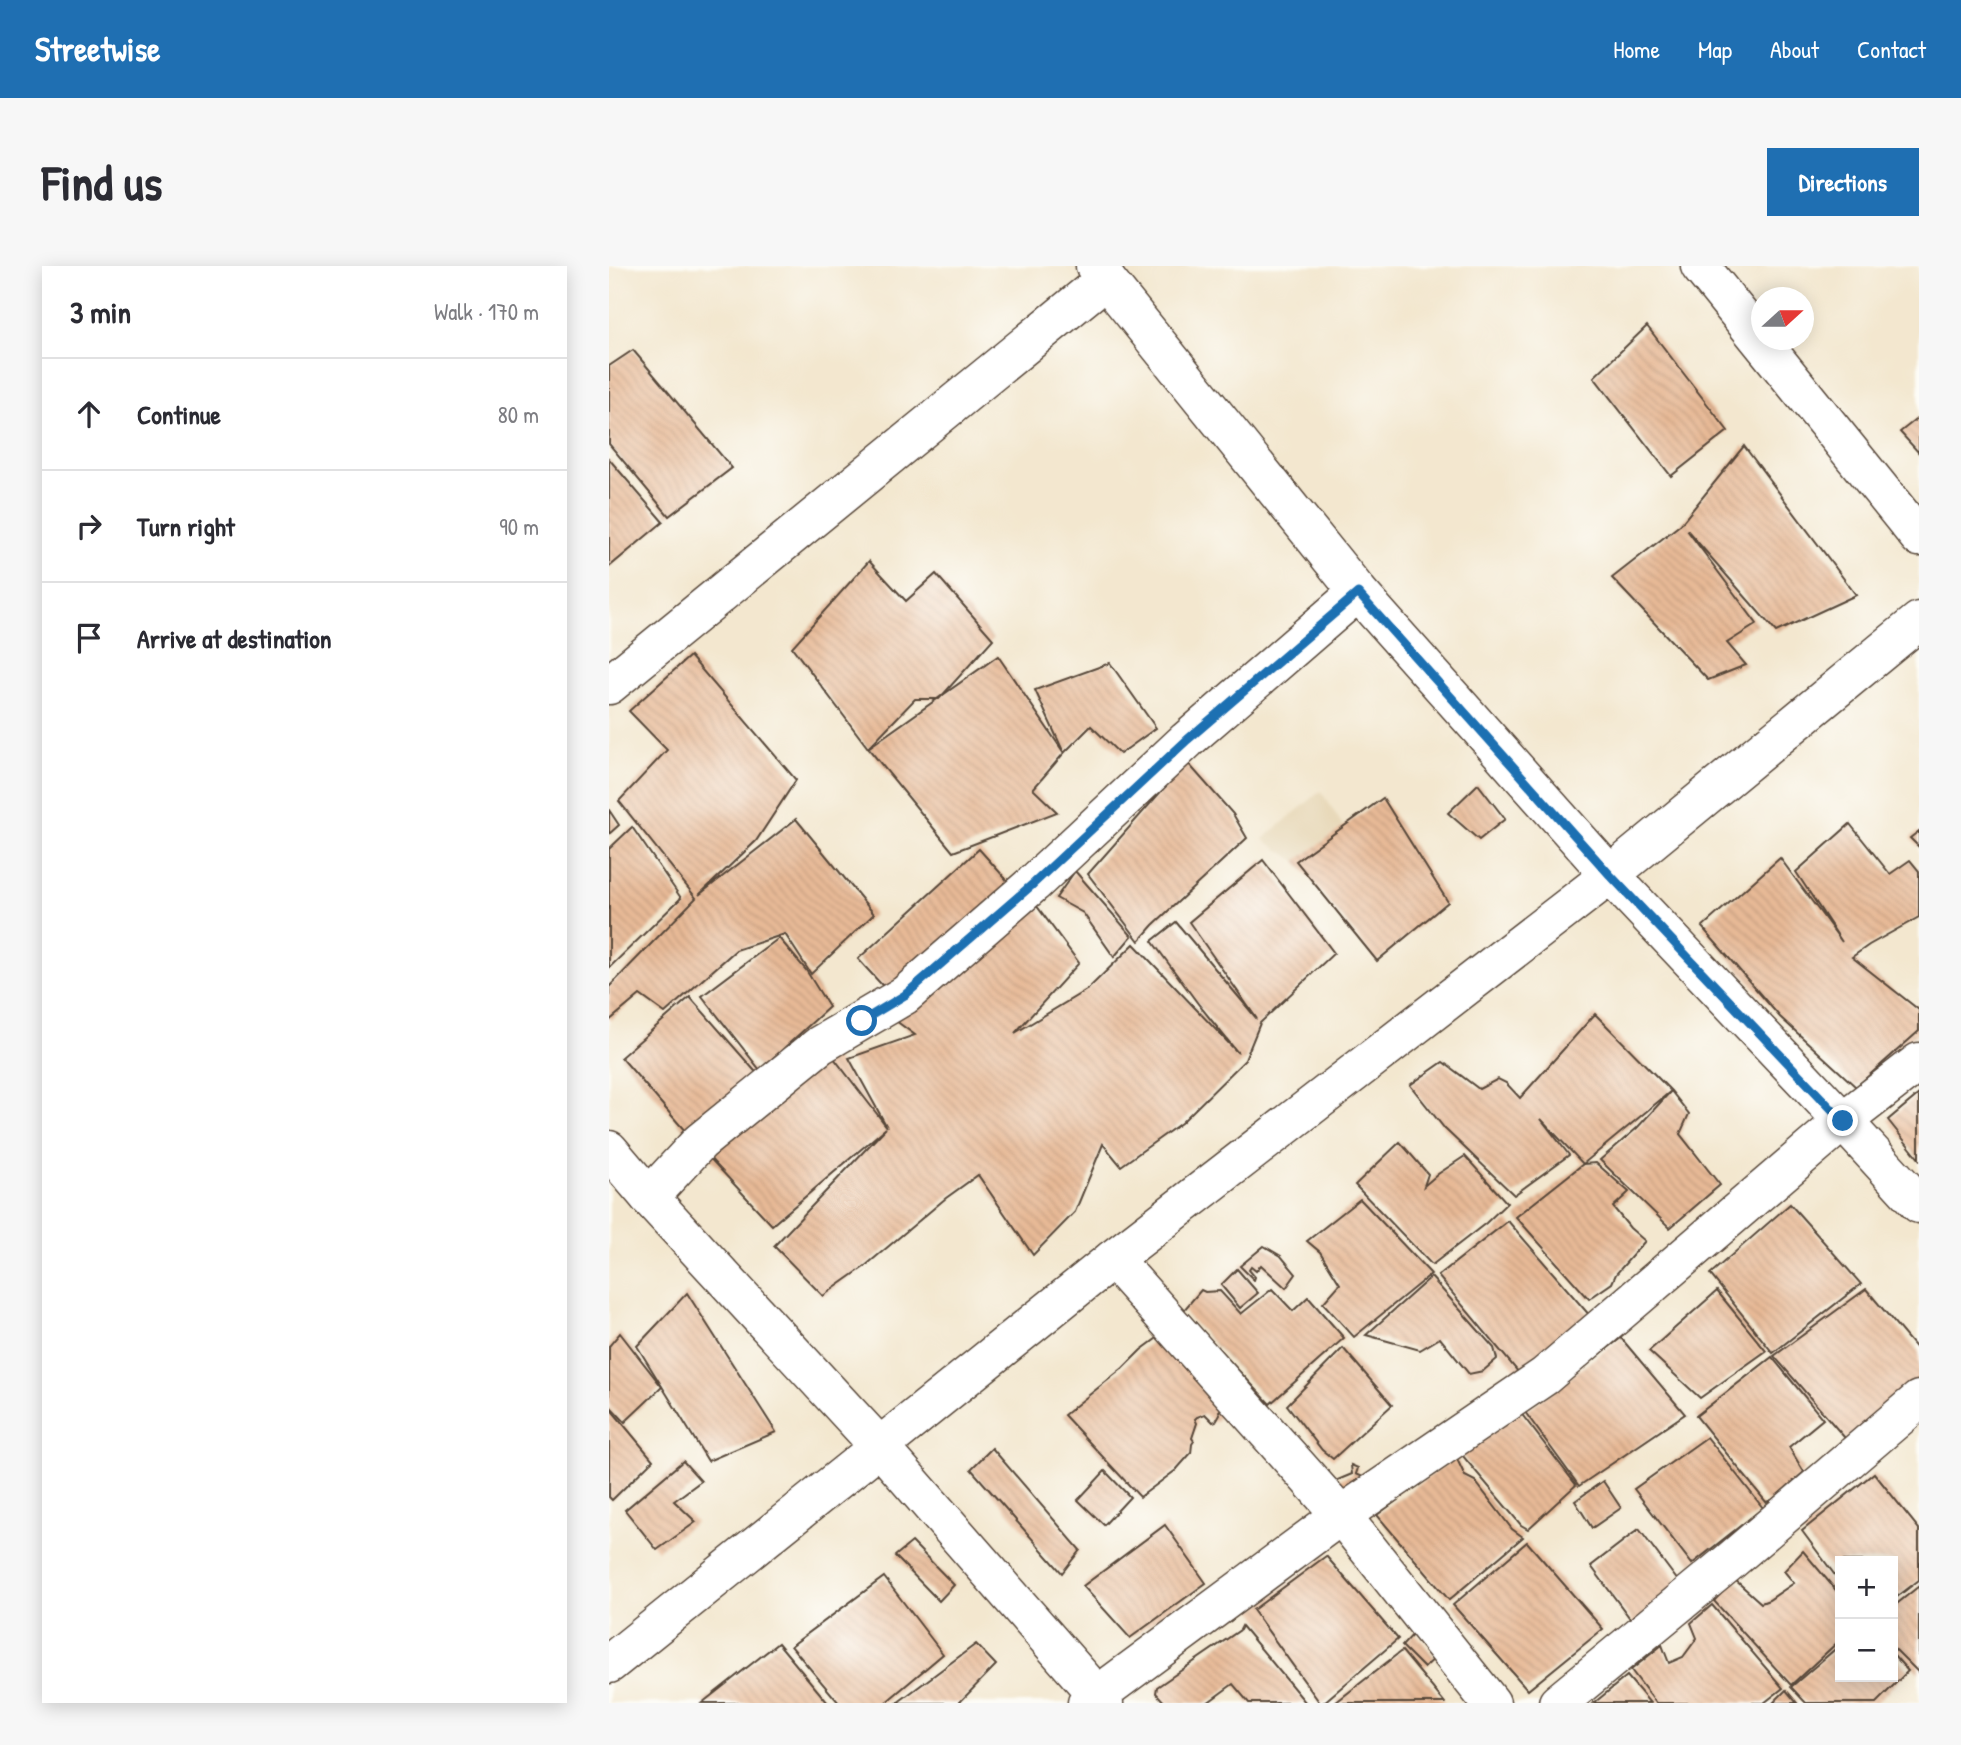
<!DOCTYPE html>
<html lang="en">
<head>
<meta charset="utf-8">
<style>
  body { margin:0; font-family:"Patrick Hand",sans-serif; background:#f7f7f7; color:#2b2b33 }
  .controls { position:absolute; right:21px; bottom:21px; display:grid; overflow:hidden; border-radius:0px; box-shadow:0 4px 18px #0003 }
  .controls button { width:63px; height:63px; display:grid; place-items:center; padding:0; border:0; border-bottom:2px solid #e1e1e2; background:#fff; color:#2b2b33; font:35px sans-serif }
  .compass { position:absolute; left:1142px; top:21px; width:63px; height:63px; border-radius:50%; background:#fff; box-shadow:0 4px 18px #0003; rotate:69deg }
  .stop { position:absolute; width:21px; height:21px; margin:-16px; border:5px solid #1f6fb2; border-radius:50%; background:#fff }
  .stop.end { background:#1f6fb2; border-color:#fff; box-shadow:0 2px 7px #0008 }
  .list { margin:0; padding:0; list-style:none }
  h2 { display:flex; justify-content:space-between; align-items:center; height:91px; margin:0; padding:0 28px; font-size:30px }
  h2 small { font-size:23px; font-weight:400; color:#7c7c81 }
  .list li { display:grid; grid-template-columns:46px 1fr auto; gap:21px; align-items:center; box-sizing:border-box; height:112px; padding:0 28px; border-top:2px solid #e1e1e2 }
  .list b { display:block; font-size:26px; white-space:nowrap }
  .list em { font-size:23px; font-style:normal; color:#7c7c81 }
  .icon { flex:none; width:38px; height:38px; fill:none; stroke:currentColor; stroke-width:2; stroke-linecap:round; stroke-linejoin:round }
  .map { position:relative; flex:none; width:1310px; height:1437px; overflow:hidden; border-radius:0px }
  header { display:flex; align-items:center; gap:42px; box-sizing:border-box; height:98px; padding:0 35px; background:#1f6fb2; color:#fff }
  header strong { font-size:33px }
  nav { display:flex; gap:38px; margin-inline-start:auto; font-size:24px }
  .intro { display:flex; align-items:center; justify-content:space-between; box-sizing:border-box; height:168px; padding:0 42px }
  h1 { margin:0; font-size:49px }
  .button { padding:18px 32px; border-radius:0px; background:#1f6fb2; color:#fff; font-size:24px; font-weight:700 }
  main { display:flex; gap:42px; padding:0 42px }
  aside { flex:1; background:#fff; border-radius:0px; box-shadow:0 4px 18px #0003 }
  .map>svg:first-child { display:block }
  .built { fill:#e8d9ba }
  .building { fill:url(#building-back-hatch) }
  .lines { fill:none; stroke-linecap:round; stroke-linejoin:round }
  .minor-casing { stroke:#574639; stroke-width:41 }
  .minor { stroke:#fff; stroke-width:38 }
  .route { stroke:#1f6fb2; stroke-width:9 }
</style>
</head>
<body>
<header>
<strong>Streetwise</strong>
<nav><a>Home</a><a>Map</a><a>About</a><a>Contact</a></nav>
</header>
<div class="intro"><h1>Find us</h1><a class="button">Directions</a></div>
<main>
<aside>
<h2>3 min<small>Walk · 170 m</small></h2>
<ul class="list">
<li><svg class="icon" aria-label="ahead" viewBox="0 0 24 24"><path d="M12 20V5M6 11l6-6 6 6"/></svg><div><b>Continue</b></div><em>80 m</em></li>
<li><svg class="icon" aria-label="right" viewBox="0 0 24 24"><path d="M7 20v-9h11M14 6l5 5-5 5"/></svg><div><b>Turn right</b></div><em>90 m</em></li>
<li><svg class="icon" aria-label="arrive" viewBox="0 0 24 24"><path d="M6 21V4h12l-3 4 3 4H6"/></svg><div><b>Arrive at destination</b></div></li>
</ul>
</aside>
<div class="map">
<svg width="1310" height="1437" viewBox="0 0 1310 1437">
  <defs>
    <pattern id="building-back-hatch" width="6" height="6" patternUnits="userSpaceOnUse" patternTransform="scale(1.75)"><rect width="6" height="6" fill="#e7b996"/><path d="M-1 5l2 2M0 0l6 6M5-1l2 2" fill="none" stroke="#c79f81"/></pattern>
  </defs>
  <rect width="100%" height="100%" fill="#fdfcf7"/>
  <filter id="ink" filterUnits="userSpaceOnUse"><feTurbulence type="fractalNoise" baseFrequency=".0143" numOctaves="2"/><feDisplacementMap in="SourceGraphic" scale="14" xChannelSelector="R" yChannelSelector="G"/><feConvolveMatrix kernelMatrix="1 2 1 2 8 2 1 2 1" color-interpolation-filters="sRGB"/></filter>
  <filter id="wash" filterUnits="userSpaceOnUse"><feTurbulence type="fractalNoise" baseFrequency=".00686" numOctaves="4" result="noise"/><feDisplacementMap in="SourceGraphic" scale="28" xChannelSelector="R" yChannelSelector="G"/><feGaussianBlur stdDeviation="1.57" result="paint"/><feColorMatrix in="noise" values="0 0 0 0 0 0 0 0 0 0 0 0 0 0 0 0 0 1.4 0 .05"/><feComposite in="paint" operator="in"/></filter>
  <g filter="url(#wash)">
    <rect width="100%" height="100%" fill="#f3e7cf"/>
    <path class="built" d="M 712,525 L 734,560 L 687,595 L 654,573 Z"/>
    <g id="blocks">
      <g class="building">
        <path d="M 1038,60 L 1119,165 L 1062,210 L 985,111 Z"/>
        <path d="M 24,84 L 123,202 L 60,250 L 0,178 L 0,100 Z"/>
        <path d="M 1310,151 L 1310,187 L 1291,166 Z"/>
        <path d="M 1135,180 L 1247,329 L 1167,366 L 1078,264 L 1148,358 L 1118,377 L 1137,399 L 1099,414 L 1003,312 L 1072,258 Z"/>
        <path d="M 0,193 L 54,256 L 0,301 Z"/>
        <path d="M 260,295 L 297,335 L 327,308 L 384,373 L 330,433 L 306,433 L 259,482 L 183,381 Z"/>
        <path d="M 81,390 L 187,514 L 147,575 L 90,629 L 187,553 L 265,648 L 202,708 L 176,668 L 127,684 L 56,747 L 31,729 L 0,755 L 0,721 L 87,632 L 10,535 L 58,484 L 20,445 Z"/>
        <path d="M 389,390 L 455,487 L 424,523 L 448,546 L 344,586 L 259,482 Z"/>
        <path d="M 501,397 L 547,462 L 511,488 L 482,460 L 455,487 L 426,424 Z"/>
        <path d="M 578,496 L 624,548 L 638,572 L 544,659 L 530,675 L 479,608 Z"/>
        <path d="M 869,518 L 896,553 L 870,574 L 839,547 Z"/>
        <path d="M 774,532 L 839,636 L 768,695 L 687,595 Z"/>
        <path d="M 0,544 L 10,559 L 0,568 Z"/>
        <path d="M 1241,558 L 1281,608 L 1301,594 L 1310,605 L 1310,651 L 1260,679 L 1243,691 L 1310,744 L 1310,765 L 1247,821 L 1171,751 L 1093,661 L 1171,592 L 1233,676 L 1187,606 Z"/>
        <path d="M 23,561 L 72,632 L 0,702 L 0,583 Z"/>
        <path d="M 1310,565 L 1310,581 L 1301,572 Z"/>
        <path d="M 370,583 L 404,621 L 283,730 L 249,693 Z"/>
        <path d="M 654,594 L 725,687 L 651,757 L 636,794 L 572,857 L 512,900 L 494,878 L 466,946 L 424,989 L 369,909 L 337,932 L 255,1001 L 214,1030 L 165,980 L 277,862 L 163,959 L 97,888 L 221,787 L 278,861 L 240,792 L 306,769 L 283,752 L 427,639 L 470,697 L 406,767 L 479,723 L 525,678 L 629,787 L 590,739 L 543,675 L 567,656 L 648,753 L 580,656 Z"/>
        <path d="M 466,605 L 523,670 L 505,691 L 474,647 L 447,632 Z"/>
        <path d="M 170,672 L 197,704 L 220,741 L 151,804 L 93,730 Z"/>
        <path d="M 81,731 L 152,812 L 83,873 L 12,791 Z"/>
        <path d="M 986,748 L 1062,825 L 1080,848 L 1071,868 L 1111,919 L 1061,962 L 991,894 L 1028,862 L 1062,825 L 974,898 L 932,853 L 960,889 L 905,929 L 836,863 L 801,819 L 834,796 L 870,823 L 889,813 L 897,817 L 911,832 Z"/>
        <path d="M 1310,828 L 1310,893 L 1279,854 Z"/>
        <path d="M 791,876 L 819,908 L 815,920 L 829,908 L 856,890 L 898,937 L 877,957 L 823,999 L 746,919 Z"/>
        <path d="M 987,897 L 1020,926 L 1004,941 L 1021,962 L 1036,975 L 1007,1008 L 1003,1017 L 980,1033 L 907,951 L 974,898 Z"/>
        <path d="M 751,933 L 822,1008 L 745,1071 L 714,1037 L 731,1018 L 711,986 L 698,975 Z"/>
        <path d="M 1181,938 L 1252,1018 L 1164,1087 L 1101,1008 Z"/>
        <path d="M 899,955 L 982,1051 L 915,1113 L 829,1010 Z"/>
        <path d="M 655,980 L 672,990 L 687,1008 L 677,1022 L 652,999 L 647,1005 L 642,1001 L 640,1004 L 646,1011 L 645,1014 L 631,1000 Z"/>
        <path d="M 628,1003 L 649,1027 L 631,1042 L 612,1019 Z"/>
        <path d="M 822,1011 L 885,1082 L 888,1093 L 874,1105 L 860,1108 L 831,1072 L 811,1084 L 757,1069 Z"/>
        <path d="M 663,1023 L 684,1045 L 699,1031 L 735,1072 L 661,1138 L 574,1045 L 592,1024 L 596,1026 L 611,1025 L 632,1048 Z"/>
        <path d="M 1257,1023 L 1310,1086 L 1310,1120 L 1242,1179 L 1165,1090 Z"/>
        <path d="M 1108,1025 L 1157,1085 L 1091,1132 L 1040,1085 Z"/>
        <path d="M 78,1027 L 167,1166 L 99,1195 L 28,1080 Z"/>
        <path d="M 11,1067 L 53,1121 L 16,1156 L 0,1139 L 0,1080 Z"/>
        <path d="M 555,1067 L 617,1139 L 610,1145 L 611,1148 L 607,1155 L 604,1156 L 596,1148 L 588,1151 L 586,1153 L 588,1157 L 583,1172 L 585,1175 L 583,1178 L 582,1187 L 567,1204 L 531,1231 L 455,1149 L 514,1102 L 532,1084 Z"/>
        <path d="M 1012,1072 L 1076,1148 L 970,1220 L 916,1146 Z"/>
        <path d="M 734,1082 L 783,1139 L 724,1193 L 713,1184 L 678,1139 Z"/>
        <path d="M 1163,1091 L 1214,1153 L 1180,1181 L 1195,1206 L 1163,1234 L 1157,1236 L 1087,1150 Z"/>
        <path d="M 0,1141 L 44,1194 L 3,1234 L 0,1231 Z"/>
        <path d="M 911,1146 L 967,1219 L 919,1263 L 912,1259 L 853,1189 Z"/>
        <path d="M 1098,1171 L 1154,1242 L 1083,1298 L 1025,1223 Z"/>
        <path d="M 383,1182 L 471,1284 L 453,1307 L 362,1203 Z"/>
        <path d="M 847,1191 L 856,1210 L 866,1215 L 903,1263 L 914,1271 L 840,1334 L 768,1249 Z"/>
        <path d="M 74,1195 L 92,1215 L 65,1235 L 87,1256 L 48,1284 L 16,1244 Z"/>
        <path d="M 742,1199 L 749,1202 L 747,1208 L 754,1211 L 731,1228 L 719,1218 L 743,1208 Z"/>
        <path d="M 496,1205 L 521,1231 L 495,1259 L 469,1234 Z"/>
        <path d="M 1265,1207 L 1310,1263 L 1310,1314 L 1284,1334 L 1284,1295 L 1231,1295 L 1231,1316 L 1193,1265 Z"/>
        <path d="M 994,1215 L 1012,1242 L 983,1262 L 966,1235 Z"/>
        <path d="M 556,1259 L 597,1317 L 521,1372 L 474,1320 Z"/>
        <path d="M 1030,1263 L 1078,1327 L 1029,1363 L 982,1300 Z"/>
        <path d="M 303,1276 L 345,1319 L 330,1335 L 286,1290 Z"/>
        <path d="M 918,1276 L 994,1363 L 919,1424 L 844,1339 Z"/>
        <path d="M 1194,1285 L 1231,1329 L 1231,1374 L 1182,1419 L 1105,1335 L 1125,1313 L 1152,1337 L 1160,1334 L 1185,1317 L 1175,1305 Z"/>
        <path d="M 717,1290 L 789,1373 L 714,1437 L 711,1437 L 644,1344 Z"/>
        <path d="M 275,1311 L 334,1388 L 276,1437 L 230,1437 L 182,1380 Z"/>
        <path d="M 1310,1320 L 1310,1407 L 1284,1381 L 1284,1341 Z"/>
        <path d="M 1103,1339 L 1174,1422 L 1155,1437 L 1047,1437 L 1022,1404 L 1053,1379 L 1060,1397 L 1074,1391 L 1088,1372 L 1082,1357 Z"/>
        <path d="M 633,1360 L 697,1437 L 640,1437 L 624,1418 L 598,1437 L 556,1437 L 547,1427 L 548,1421 L 631,1364 Z"/>
        <path d="M 806,1366 L 826,1392 L 815,1402 L 793,1380 Z"/>
        <path d="M 169,1377 L 219,1437 L 93,1437 Z"/>
        <path d="M 367,1378 L 387,1399 L 350,1437 L 288,1437 Z"/>
        <path d="M 1231,1379 L 1231,1411 L 1284,1411 L 1284,1388 L 1299,1405 L 1267,1437 L 1197,1437 L 1182,1421 Z"/>
        <path d="M 793,1385 L 836,1437 L 726,1437 L 791,1386 Z"/>
        <path d="M 1018,1410 L 1041,1437 L 985,1437 Z"/>
        <path d="M 1177,1424 L 1188,1437 L 1164,1437 Z"/>
      </g>
    </g>
  </g>
  <g filter="url(#ink)">
    <use href="#blocks" fill-opacity="0" stroke="#574639" stroke-width="2"/>
    <g class="lines">
      <g class="minor-casing">
        <g id="minor">
          <path d="M 486,0 L 749,326 L 1001,609 L 1234,855 L 1310,938"/>
          <path d="M 1091,0 L 1310,271"/>
          <path d="M 0,419 L 497,13"/>
          <path d="M 0,884 L 40,931 L 271,1181 L 495,1437"/>
          <path d="M 40,931 L 91,876 L 211,779 L 296,729 L 424,618 L 578,474 L 749,326"/>
          <path d="M 504,993 L 732,1249 L 882,1437"/>
          <path d="M 0,1398 L 504,993 L 1001,609 L 1310,355"/>
          <path d="M 478,1437 L 732,1249 L 936,1110 L 1234,855 L 1310,796"/>
          <path d="M 949,1437 L 1119,1297 L 1310,1134"/>
        </g>
      </g>
      <use href="#minor" class="minor"/>
    </g>
  </g>
  <g class="lines" filter="url(#ink)">
    <path class="route" d="M 253,755 L 296,729 L 424,618 L 578,474 L 749,327 L 1001,609 L 1234,855"/>
  </g>
</svg>
<div class="controls">
<button>+</button>
<button>−</button>
</div>
<svg class="compass" viewBox="-18 -18 36 36"><path d="M0-13l5 13h-10z" fill="#e53935"/><path d="M0 13l5-13h-10z" fill="#7c7c81"/></svg>
<div class="stop" style="left:253px;top:755px"></div>
<div class="stop end" style="left:1234px;top:855px"></div>
</div>
</main>
</body>
</html>
